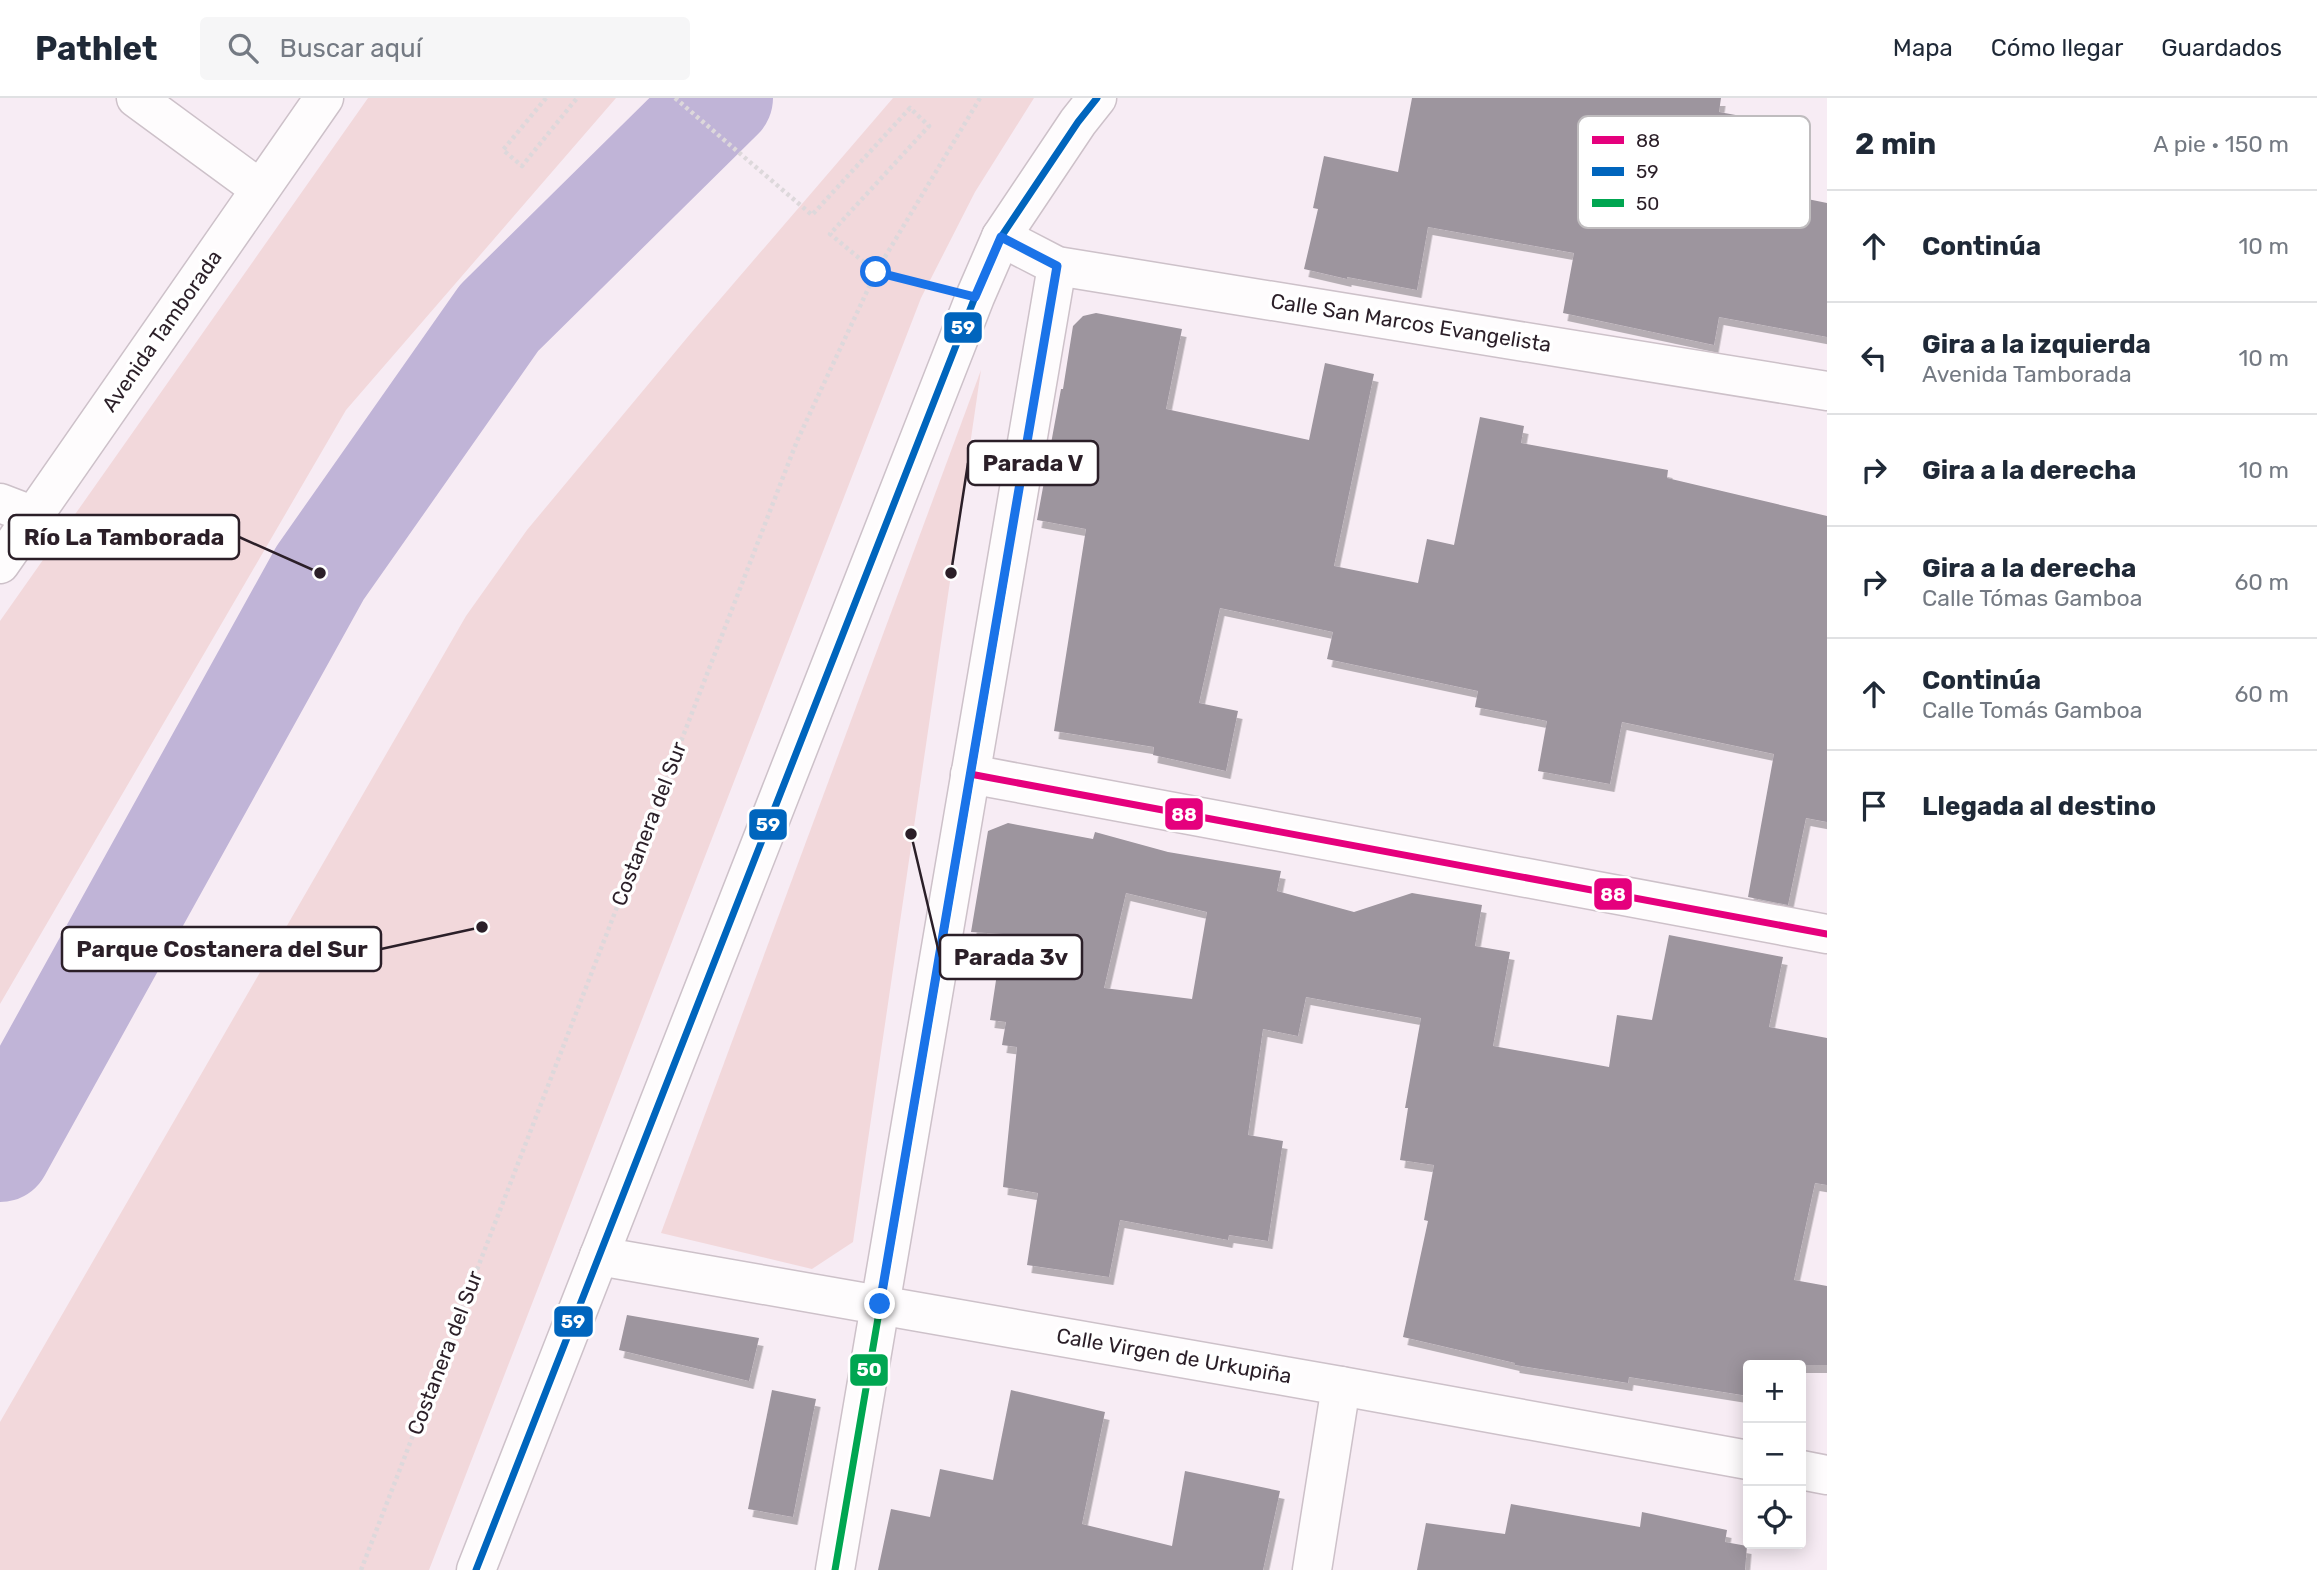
<!DOCTYPE html>
<html lang="es">
<head>
<meta charset="utf-8">
<style>
  body { margin:0; font-family:Rubik,sans-serif; background:#f6f6f7; color:#1f2937 }
  .controls { position:absolute; right:21px; bottom:21px; display:grid; overflow:hidden; border-radius:7px; box-shadow:0 4px 18px #0003 }
  .controls button { width:63px; height:63px; display:grid; place-items:center; padding:0; border:0; border-bottom:2px solid #e0e1e3; background:#fff; color:#1f2937; font:35px sans-serif }
  .stop { position:absolute; width:21px; height:21px; margin:-16px; border:5px solid #1a73e8; border-radius:50%; background:#fff }
  .stop.end { background:#1a73e8; border-color:#fff; box-shadow:0 2px 7px #0008 }
  .list { margin:0; padding:0; list-style:none }
  h2 { display:flex; justify-content:space-between; align-items:center; height:91px; margin:0; padding:0 28px; font-size:30px }
  h2 small { font-size:23px; font-weight:400; color:#747a83 }
  .list li { display:grid; grid-template-columns:46px 1fr auto; gap:21px; align-items:center; box-sizing:border-box; height:112px; padding:0 28px; border-top:2px solid #e0e1e3 }
  .list b { display:block; font-size:26px; white-space:nowrap }
  .list p { margin:0; font-size:23px; white-space:nowrap; color:#747a83 }
  .list em { font-size:23px; font-style:normal; color:#747a83 }
  .icon { flex:none; width:38px; height:38px; fill:none; stroke:currentColor; stroke-width:2; stroke-linecap:round; stroke-linejoin:round }
  .map { position:relative; flex:none; width:1827px; height:1472px; overflow:hidden }
  header { display:flex; align-items:center; gap:42px; box-sizing:border-box; height:98px; padding:0 35px; background:#fff; border-bottom:2px solid #e0e1e3 }
  header strong { font-size:33px }
  nav { display:flex; gap:38px; margin-inline-start:auto; font-size:24px }
  .search { width:490px; height:63px; background:#f6f6f7; display:flex; align-items:center; gap:18px; box-sizing:border-box; padding:0 24px; border-radius:7px; color:#747a83; font-size:26px }
  main { display:flex }
  aside { flex:1; background:#fff }
  .map>svg:first-child { display:block }
  .green { fill:#f2d8db }
  .lines { fill:none; stroke-linecap:round; stroke-linejoin:round }
  .river { stroke:#c0b4d7; stroke-width:102 }
  .building { fill:#9d959e; fill-rule:evenodd; filter:url(#shadow) }
  .street-casing { stroke:#cdc1c9; stroke-width:41 }
  .secondary-casing { stroke:#cdc1c9; stroke-width:41 }
  .primary-casing { stroke:#cdc1c9; stroke-width:41 }
  .path { stroke:#ddd8db; stroke-width:4.5; stroke-dasharray:3.5 3.5; stroke-linecap:butt }
  .street { stroke:#fefcfd; stroke-width:38 }
  .secondary { stroke:#fefcfd; stroke-width:38 }
  .primary { stroke:#fefcfd; stroke-width:38 }
  .bus-1-casing { stroke:#fff; stroke-width:12 }
  .bus-2-casing { stroke:#fff; stroke-width:12 }
  .bus-3-casing { stroke:#fff; stroke-width:12 }
  .bus-1 { stroke:#e5007d; stroke-width:7 }
  .bus-2 { stroke:#0065bd; stroke-width:7 }
  .bus-3 { stroke:#00a651; stroke-width:7 }
  .route { stroke:#1a73e8; stroke-width:9 }
  .labels { text-anchor:middle; stroke-width:7; stroke-linejoin:round; paint-order:stroke }
  .street-label { font-size:21px; fill:#2b1f28; stroke:#fff }
  .key { fill:#fff; stroke:#bfbcbe; stroke-width:2 }
  .key-label { font-size:19px; fill:#2b1f28 }
  .leader { fill:none; stroke:#2b1f28; stroke-width:2.5 }
  .callout-dot { fill:#2b1f28; stroke:#fff; stroke-width:2.5 }
  .callout { fill:#fff; stroke:#2b1f28; stroke-width:2.5 }
  .callout-label { font-size:23px; text-anchor:middle; font-weight:bold; fill:#2b1f28 }
  .line-badge { stroke:#fff; stroke-width:2.5 }
  .badge-label { font-size:19px; text-anchor:middle; font-weight:bold; fill:#fff }
</style>
</head>
<body>
<header>
<strong>Pathlet</strong>
<div class="search"><svg class="icon" aria-label="search" viewBox="0 0 24 24"><circle cx="10" cy="10" r="6"/><path d="M15 15l6 6"/></svg>Buscar aquí</div>
<nav><a>Mapa</a><a>Cómo llegar</a><a>Guardados</a></nav>
</header>
<main>
<div class="map">
<svg width="1827" height="1472" viewBox="0 0 1827 1472">
  <defs>
    <filter id="shadow"><feDropShadow dx="4.5" dy="8" stdDeviation="0" flood-color="#0004"/></filter>
  </defs>
  <rect width="100%" height="100%" fill="#f7ecf4"/>
  <g class="green">
    <path d="M 368,0 L 616,0 L 346,312 L 0,906 L 0,523 Z"/>
    <path d="M 893,0 L 1034,0 L 975,94 L 921,200 L 429,1472 L 0,1472 L 0,1324 L 466,518 L 527,432 L 691,235 Z"/>
    <path d="M 981,272 L 853,1144 L 812,1171 L 661,1135 Z"/>
  </g>
  <g class="lines">
    <path class="river" d="M 0,1053 L 320,475 L 499,220 L 722,0"/>
  </g>
  <g class="building">
    <path d="M 1412,0 L 1721,0 L 1719,14 L 1791,27 L 1778,95 L 1827,105 L 1827,239 L 1719,219 L 1714,247 L 1563,215 L 1574,155 L 1428,129 L 1417,192 L 1347,179 L 1347,181 L 1304,171 L 1318,111 L 1313,110 L 1324,58 L 1398,74 Z"/>
    <path d="M 1096,215 L 1182,231 L 1166,311 L 1309,342 L 1325,265 L 1374,276 L 1334,468 L 1418,485 L 1427,441 L 1454,447 L 1480,319 L 1524,328 L 1521,345 L 1668,372 L 1667,380 L 1827,418 L 1827,724 L 1806,720 L 1788,807 L 1748,799 L 1774,656 L 1622,624 L 1610,686 L 1538,673 L 1547,623 L 1475,609 L 1478,593 L 1327,561 L 1333,534 L 1220,510 L 1199,605 L 1238,613 L 1226,673 L 1153,657 L 1154,649 L 1054,633 L 1086,431 L 1037,422 L 1061,291 L 1063,291 L 1073,228 L 1083,218 Z"/>
    <path d="M 1008,725 L 1093,741 L 1095,734 L 1168,754 L 1281,773 L 1277,793 L 1354,814 L 1412,795 L 1482,807 L 1475,848 L 1510,854 L 1493,948 L 1609,969 L 1617,917 L 1652,922 L 1669,837 L 1783,859 L 1769,929 L 1827,940 L 1827,1087 L 1815,1085 L 1794,1182 L 1827,1188 L 1827,1267 L 1748,1267 L 1748,1298 L 1629,1279 L 1628,1285 L 1515,1267 L 1515,1265 L 1403,1239 L 1428,1123 L 1424,1122 L 1434,1067 L 1400,1062 L 1408,1010 L 1405,1010 L 1421,920 L 1306,899 L 1298,938 L 1263,931 L 1248,1037 L 1283,1043 L 1268,1143 L 1229,1137 L 1228,1142 L 1120,1122 L 1109,1179 L 1027,1167 L 1038,1095 L 1003,1089 L 1017,949 L 1002,947 L 1006,924 L 990,922 L 1003,836 L 971,834 L 988,733 ZM 1126,795 L 1207,814 L 1192,901 L 1104,890 Z"/>
    <path d="M 627,1217 L 759,1240 L 749,1283 L 619,1252 Z"/>
    <path d="M 772,1292 L 816,1301 L 793,1419 L 748,1411 Z"/>
    <path d="M 1011,1292 L 1105,1314 L 1082,1426 L 1172,1448 L 1185,1373 L 1280,1393 L 1263,1472 L 878,1472 L 891,1411 L 930,1419 L 940,1371 L 993,1382 Z"/>
    <path d="M 1511,1406 L 1640,1429 L 1642,1414 L 1727,1432 L 1725,1444 L 1747,1448 L 1745,1472 L 1417,1472 L 1426,1425 L 1505,1436 Z"/>
  </g>
  <g class="lines">
    <g class="street-casing">
      <g id="street">
        <path d="M 136,0 L 260,91"/>
        <path d="M 1001,139 L 1057,168 L 1827,293"/>
        <path d="M 0,405 L 34,418"/>
        <path d="M 970,676 L 1827,836"/>
        <path d="M 599,1158 L 1341,1288 L 1748,1362"/>
        <path d="M 1801,1372 L 1827,1377"/>
        <path d="M 835,1472 L 1057,168"/>
        <path d="M 1312,1472 L 1341,1288"/>
      </g>
    </g>
    <g class="secondary-casing">
      <path id="secondary" d="M 0,466 L 324,0"/>
    </g>
    <g class="primary-casing">
      <path id="primary" d="M 476,1472 L 975,199 L 1001,139 L 1078,24 L 1097,0"/>
    </g>
    <g class="path">
      <path d="M 546,0 L 503,52 L 522,68 L 577,0"/>
      <path d="M 675,0 L 812,117 L 910,10 L 929,28 L 830,136 L 876,174 L 926,187"/>
      <path d="M 361,1472 L 797,343 L 876,174 L 980,0"/>
    </g>
    <use href="#street" class="street"/>
    <use href="#secondary" class="secondary"/>
    <use href="#primary" class="primary"/>
    <g class="bus-1-casing">
      <path id="bus-1" d="M 970,676 L 1827,836"/>
    </g>
    <g class="bus-2-casing">
      <path id="bus-2" d="M 476,1472 L 975,199 L 1001,139 L 1078,24 L 1097,0"/>
    </g>
    <g class="bus-3-casing">
      <path id="bus-3" d="M 835,1472 L 1007,464"/>
    </g>
    <use href="#bus-1" class="bus-1"/>
    <use href="#bus-2" class="bus-2"/>
    <use href="#bus-3" class="bus-3"/>
  </g>
  <g class="lines">
    <path class="route" d="M 876,174 L 975,199 L 1001,139 L 1057,168 L 880,1206"/>
  </g>
  <g class="labels">
    <g class="street-label">
      <text transform="translate(1411 225) rotate(9)" y="7">Calle San Marcos Evangelista</text>
      <text transform="translate(162 233) rotate(-55)" y="7">Avenida Tamborada</text>
      <text transform="translate(649 726) rotate(-69)" y="7">Costanera del Sur</text>
      <text transform="translate(445 1255) rotate(-69)" y="7">Costanera del Sur</text>
      <text transform="translate(1174 1258) rotate(10)" y="7">Calle Virgen de Urkupiña</text>
    </g>
  </g>
  <rect x="1578" y="18" width="232" height="112" rx="10" class="key"/>
  <rect x="1592" y="38" width="32" height="8" fill="#e5007d"/>
  <rect x="1592" y="69" width="32" height="9" fill="#0065bd"/>
  <rect x="1592" y="101" width="32" height="8" fill="#00a651"/>
  <g class="key-label">
    <text x="1636" y="49">88</text>
    <text x="1636" y="80">59</text>
    <text x="1636" y="112">50</text>
  </g>
  <path class="leader" d="M951 475L968 365M320 475L239 439M482 829L381 851M911 736L940 859"/>
  <g class="callout-dot">
    <circle cx="951" cy="475" r="7"/>
    <circle cx="320" cy="475" r="7"/>
    <circle cx="482" cy="829" r="7"/>
    <circle cx="911" cy="736" r="7"/>
  </g>
  <g class="callout">
    <rect x="968" y="343" width="130" height="44" rx="7"/>
    <rect x="9" y="417" width="230" height="44" rx="7"/>
    <rect x="62" y="829" width="319" height="44" rx="7"/>
    <rect x="940" y="837" width="142" height="44" rx="7"/>
  </g>
  <g class="callout-label">
    <text x="1033" y="373">Parada V</text>
    <text x="124" y="447">Río La Tamborada</text>
    <text x="222" y="859">Parque Costanera del Sur</text>
    <text x="1011" y="867">Parada 3v</text>
  </g>
  <g class="line-badge">
    <rect x="943" y="213" width="40" height="33" rx="7" fill="#0065bd"/>
    <rect x="1164" y="699" width="40" height="34" rx="7" fill="#e5007d"/>
    <rect x="748" y="710" width="40" height="33" rx="7" fill="#0065bd"/>
    <rect x="1593" y="779" width="40" height="34" rx="7" fill="#e5007d"/>
    <rect x="553" y="1207" width="41" height="33" rx="7" fill="#0065bd"/>
    <rect x="849" y="1255" width="40" height="34" rx="7" fill="#00a651"/>
  </g>
  <g class="badge-label">
    <text x="963" y="236">59</text>
    <text x="1184" y="723">88</text>
    <text x="768" y="733">59</text>
    <text x="1613" y="803">88</text>
    <text x="573" y="1230">59</text>
    <text x="869" y="1278">50</text>
  </g>
</svg>
<div class="controls">
<button>+</button>
<button>−</button>
<button><svg class="icon" aria-label="locate" viewBox="0 0 24 24"><circle cx="12" cy="12" r="6"/><path d="M12 2v4M12 18v4M2 12h4M18 12h4"/></svg></button>
</div>
<div class="stop" style="left:876px;top:174px"></div>
<div class="stop end" style="left:880px;top:1206px"></div>
</div>
<aside>
<h2>2 min<small>A pie · 150 m</small></h2>
<ul class="list">
<li><svg class="icon" aria-label="ahead" viewBox="0 0 24 24"><path d="M12 20V5M6 11l6-6 6 6"/></svg><div><b>Continúa</b></div><em>10 m</em></li>
<li><svg class="icon" aria-label="left" viewBox="0 0 24 24"><path d="M17 20v-9H6M10 6l-5 5 5 5"/></svg><div><b>Gira a la izquierda</b><p>Avenida Tamborada</p></div><em>10 m</em></li>
<li><svg class="icon" aria-label="right" viewBox="0 0 24 24"><path d="M7 20v-9h11M14 6l5 5-5 5"/></svg><div><b>Gira a la derecha</b></div><em>10 m</em></li>
<li><svg class="icon" aria-label="right" viewBox="0 0 24 24"><path d="M7 20v-9h11M14 6l5 5-5 5"/></svg><div><b>Gira a la derecha</b><p>Calle Tómas Gamboa</p></div><em>60 m</em></li>
<li><svg class="icon" aria-label="ahead" viewBox="0 0 24 24"><path d="M12 20V5M6 11l6-6 6 6"/></svg><div><b>Continúa</b><p>Calle Tomás Gamboa</p></div><em>60 m</em></li>
<li><svg class="icon" aria-label="arrive" viewBox="0 0 24 24"><path d="M6 21V4h12l-3 4 3 4H6"/></svg><div><b>Llegada al destino</b></div></li>
</ul>
</aside>
</main>
</body>
</html>
